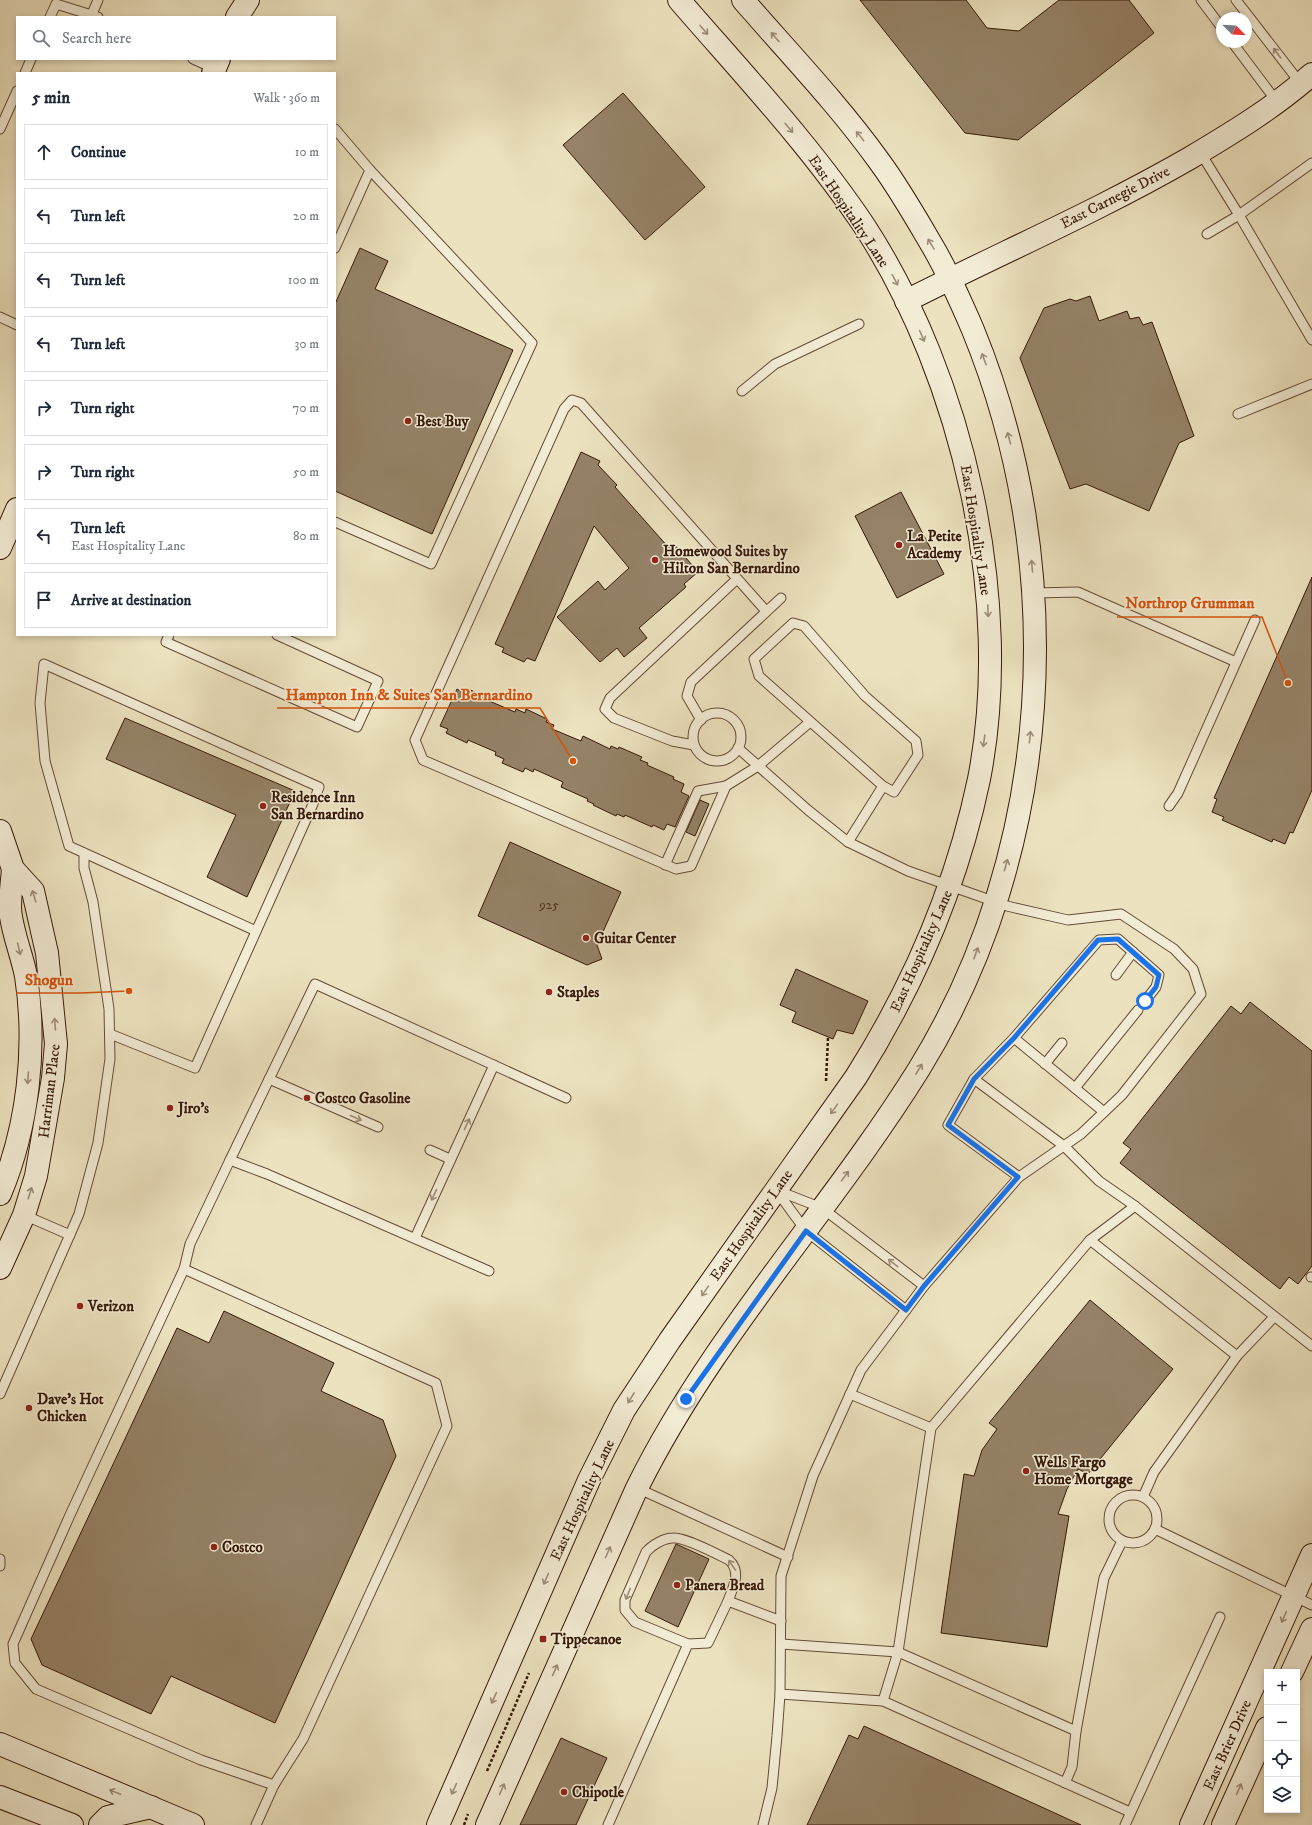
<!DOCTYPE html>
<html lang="en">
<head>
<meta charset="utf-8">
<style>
  body { margin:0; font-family:"IM FELL DW Pica",serif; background:#f2f2f3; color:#1f2937 }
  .controls { position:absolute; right:12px; bottom:12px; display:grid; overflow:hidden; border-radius:0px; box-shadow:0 2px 6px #0003 }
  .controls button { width:36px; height:36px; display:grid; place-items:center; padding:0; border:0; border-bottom:1px solid #e0e1e3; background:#fff; color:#1f2937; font:20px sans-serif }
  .compass { position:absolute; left:1216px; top:12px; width:36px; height:36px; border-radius:50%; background:#fff; box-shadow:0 2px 6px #0003; rotate:114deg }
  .stop { position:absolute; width:12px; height:12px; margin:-9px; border:3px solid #1a73e8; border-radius:50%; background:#fff }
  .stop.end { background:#1a73e8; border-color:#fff; box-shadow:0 1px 4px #0008 }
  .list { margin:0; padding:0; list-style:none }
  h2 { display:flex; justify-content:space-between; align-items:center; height:52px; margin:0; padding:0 16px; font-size:17px }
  h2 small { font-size:13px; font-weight:400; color:#747a83 }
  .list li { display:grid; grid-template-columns:26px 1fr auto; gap:12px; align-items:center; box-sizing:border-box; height:56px; margin:0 8px 8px; padding:0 8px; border:1px solid #e0e1e3; border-radius:0px }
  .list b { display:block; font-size:15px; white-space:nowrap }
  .list p { margin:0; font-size:13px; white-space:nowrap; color:#747a83 }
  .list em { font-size:13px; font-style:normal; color:#747a83 }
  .icon { flex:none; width:22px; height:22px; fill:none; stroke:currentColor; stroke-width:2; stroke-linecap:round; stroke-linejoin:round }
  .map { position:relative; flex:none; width:1312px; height:1825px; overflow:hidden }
  .search { position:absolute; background:#fff; box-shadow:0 2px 6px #0003; left:16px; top:16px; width:320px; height:44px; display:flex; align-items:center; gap:10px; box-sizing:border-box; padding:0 14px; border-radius:0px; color:#747a83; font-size:15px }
  .panel { position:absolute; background:#fff; box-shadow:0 2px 6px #0003; left:16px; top:72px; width:320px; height:564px; border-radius:0px }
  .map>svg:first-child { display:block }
  .building { fill:#958267; stroke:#361908 }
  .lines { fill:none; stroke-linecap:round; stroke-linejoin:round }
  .lane-casing { stroke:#644b36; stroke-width:11 }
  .secondary-casing { stroke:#361908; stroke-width:24 }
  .path { stroke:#361908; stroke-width:2.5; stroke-dasharray:3 2; stroke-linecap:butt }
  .lane { stroke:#f3ecd5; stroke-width:9 }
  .secondary { stroke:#f3ecd5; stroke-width:22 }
  .oneway { stroke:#9e8d79 }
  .route { stroke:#1a73e8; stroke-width:5 }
  .poi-dot { fill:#8f2418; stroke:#f3ecd5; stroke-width:1.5 }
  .labels { text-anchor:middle; stroke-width:3; stroke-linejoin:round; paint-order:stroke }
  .number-label { font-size:13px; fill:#4e3320 }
  .street-label { font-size:15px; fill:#361908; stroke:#f3ecd5 }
  .poi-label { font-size:15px; font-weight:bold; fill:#361908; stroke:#f3ecd5; text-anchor:start }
  .leader { fill:none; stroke:#d6530c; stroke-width:1.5 }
  .callout-dot { fill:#d6530c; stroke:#f3ecd5; stroke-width:1.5 }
  .callout-label { font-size:16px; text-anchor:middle; font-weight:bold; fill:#d6530c; stroke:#f3ecd5; stroke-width:3; stroke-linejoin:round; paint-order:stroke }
</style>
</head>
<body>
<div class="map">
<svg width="1312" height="1825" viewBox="0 0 1312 1825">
  <rect width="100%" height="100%" fill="#ece2bf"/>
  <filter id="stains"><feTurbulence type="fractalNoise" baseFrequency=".005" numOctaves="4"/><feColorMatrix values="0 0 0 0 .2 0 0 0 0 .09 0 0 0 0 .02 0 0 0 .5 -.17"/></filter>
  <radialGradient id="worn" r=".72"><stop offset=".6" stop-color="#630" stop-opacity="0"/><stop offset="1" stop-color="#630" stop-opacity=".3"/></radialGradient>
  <g class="building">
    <path d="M 860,0 L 966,0 L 987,28 L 1019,31 L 1059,0 L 1129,0 L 1154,33 L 1018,140 L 965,133 Z"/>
    <path d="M 623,93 L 705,187 L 645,240 L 563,145 Z"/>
    <path d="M 360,248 L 388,261 L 375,289 L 513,350 L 432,534 L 335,491 L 335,304 Z"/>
    <path d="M 1090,296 L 1099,321 L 1127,311 L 1130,319 L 1139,317 L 1143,325 L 1152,322 L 1194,436 L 1179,443 L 1149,511 L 1086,484 L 1070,489 L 1020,358 L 1044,308 L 1070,299 L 1076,301 Z"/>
    <path d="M 581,452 L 600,461 L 598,465 L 617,485 L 615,487 L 669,548 L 674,544 L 698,572 L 684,584 L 686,587 L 639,628 L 647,638 L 624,657 L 617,648 L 600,662 L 557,617 L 598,581 L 605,590 L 629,568 L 594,526 L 535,661 L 527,658 L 524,662 L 502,652 L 504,648 L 495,644 Z"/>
    <path d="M 901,492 L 944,574 L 897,598 L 855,516 Z"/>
    <path d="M 1312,577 L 1312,790 L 1293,833 L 1290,832 L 1285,844 L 1273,839 L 1272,842 L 1222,820 L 1224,817 L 1212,812 L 1217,799 L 1214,798 Z"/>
    <path d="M 466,688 L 488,698 L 487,700 L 515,712 L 516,709 L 525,713 L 526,709 L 547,719 L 546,722 L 554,725 L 552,729 L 581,741 L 583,736 L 610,749 L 611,746 L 618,749 L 619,747 L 642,757 L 640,760 L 648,763 L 647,765 L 674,777 L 673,779 L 684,784 L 681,792 L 689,796 L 675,827 L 667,824 L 664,830 L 653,825 L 652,827 L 625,815 L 624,817 L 617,814 L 616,816 L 593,805 L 594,804 L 587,801 L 588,799 L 561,787 L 563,782 L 534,769 L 533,772 L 525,768 L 523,772 L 502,763 L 504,759 L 495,755 L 496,752 L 468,740 L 467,743 L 446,733 L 448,729 L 440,726 L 457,689 L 464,693 Z"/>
    <path d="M 125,718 L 295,791 L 247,897 L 207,877 L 236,815 L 106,759 Z"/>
    <path d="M 700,800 L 709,804 L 695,836 L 686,832 Z"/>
    <path d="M 510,842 L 621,892 L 597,945 L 602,959 L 587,965 L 478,916 Z"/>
    <path d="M 796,969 L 868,1001 L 853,1034 L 837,1030 L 833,1039 L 792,1022 L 796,1012 L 780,1005 Z"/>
    <path d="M 1250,1002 L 1312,1051 L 1312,1266 L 1298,1284 L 1289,1277 L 1280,1289 L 1120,1163 L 1131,1149 L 1123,1143 L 1231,1006 L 1241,1014 Z"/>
    <path d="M 1090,1300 L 1173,1369 L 1088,1474 L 1078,1469 L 1067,1489 L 1058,1514 L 1069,1516 L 1047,1647 L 941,1633 L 964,1474 L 974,1476 L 982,1450 L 997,1429 L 989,1423 Z"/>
    <path d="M 224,1311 L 334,1363 L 321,1391 L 383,1420 L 396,1456 L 275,1723 L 171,1676 L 151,1714 L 42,1665 L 31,1639 L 177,1328 L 209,1343 Z"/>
    <path d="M 676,1544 L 709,1559 L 678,1627 L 645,1611 Z"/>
    <path d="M 864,1726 L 1081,1825 L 807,1825 L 849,1735 L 858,1739 Z"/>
    <path d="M 561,1738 L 607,1758 L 576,1825 L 520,1825 Z"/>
  </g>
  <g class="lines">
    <g class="lane-casing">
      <g id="lane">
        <path d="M 1201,0 L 1222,28"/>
        <path d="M 1236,0 L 1301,84"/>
        <path d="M 92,14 L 98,0"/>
        <path d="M 50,17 L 56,4 L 98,17"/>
        <path d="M 1232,42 L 1277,102"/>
        <path d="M 193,59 L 215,69"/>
        <path d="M 25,73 L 31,59"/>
        <path d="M 0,129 L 17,91"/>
        <path d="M 335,129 L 370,170 L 335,248"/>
        <path d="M 1200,152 L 1239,215 L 1312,163"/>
        <path d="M 1207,234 L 1239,215 L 1312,340"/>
        <path d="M 0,317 L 17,325"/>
        <path d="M 742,391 L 775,364 L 859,324"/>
        <path d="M 1238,414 L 1312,384"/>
        <path d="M 335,522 L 431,564 L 532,343 L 370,170"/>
        <path d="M 1034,593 L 1078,592 L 1236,662"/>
        <path d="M 766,611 L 581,403 L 572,400 L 564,409 L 415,740 L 423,760 L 676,869 L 691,866 L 726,786 L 758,766 L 810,722"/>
        <path d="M 169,635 L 166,642 L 357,727 L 378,681 L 277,635"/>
        <circle cx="717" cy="737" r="24"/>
        <path d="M 701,720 L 687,696 L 691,682 L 781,598"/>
        <path d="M 694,745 L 672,741 L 614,718 L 605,709 L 610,698 L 737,579"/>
        <path d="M 738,748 L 808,810 L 848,842 L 908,871 L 1007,906 L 1068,920 L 1121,914 L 1174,949 L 1193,969 L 1201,994 L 1122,1095 L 1081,1134 L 1019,1177 L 924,1286 L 861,1370 L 813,1476 L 781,1576 L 780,1694 L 777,1736 L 772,1788 L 763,1825"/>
        <path d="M 1169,806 L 1178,793 L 1255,620"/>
        <path d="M 848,842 L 883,786 L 759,676 L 754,659 L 793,623 L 804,626 L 865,696 L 916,741 L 918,755 L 894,792 L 883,786"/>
        <path d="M 665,865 L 698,791 L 726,786"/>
        <path d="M 1116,975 L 1133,952"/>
        <path d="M 110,1034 L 195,1068 L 313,804 L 319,787 L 44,664 L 40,703 L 45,761 L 69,846 L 256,931"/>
        <path d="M 1014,1038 L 1099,940 L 1118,939 L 1159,975 L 1156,987 L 1145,1001"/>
        <path d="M 1045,1064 L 1062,1043"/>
        <path d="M 269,1079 L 378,1127"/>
        <path d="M 974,1079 L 1064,1146 L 1099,1181 L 1135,1206 L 1312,1346"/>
        <path d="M 1075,1088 L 1138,1010"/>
        <path d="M 430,1150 L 450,1159"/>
        <path d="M 230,1160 L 315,984 L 566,1098"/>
        <path d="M 1019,1177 L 948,1125 L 974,1079 L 1014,1038 L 1104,1112"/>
        <path d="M 776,1190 L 822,1208 L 924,1286"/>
        <path d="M 776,1190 L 806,1231 L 906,1310"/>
        <path d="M 24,1215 L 70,1235"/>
        <path d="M 415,1238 L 494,1065"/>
        <path d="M 1090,1240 L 1237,1356"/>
        <path d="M 184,1269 L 70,1515 L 13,1644 L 15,1663 L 36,1689 L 201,1760 L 274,1785"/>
        <path d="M 1311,1277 L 1312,1277"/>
        <path d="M 0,1394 L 79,1214 L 98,1143 L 110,1059 L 109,1009 L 93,902 L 84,868 L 84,853"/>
        <path d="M 850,1394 L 931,1428"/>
        <path d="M 637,1488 L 788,1557"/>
        <circle cx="1133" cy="1519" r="24"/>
        <path d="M 1143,1497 L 1154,1472 L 1237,1356 L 1274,1317"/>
        <path d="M 1155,1529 L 1312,1605"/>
        <path d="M 0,1559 L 0,1566"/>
        <path d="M 688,1644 L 635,1622 L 625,1610 L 625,1600 L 646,1552 C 652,1545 664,1538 673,1538 C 685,1537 717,1554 729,1560 C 742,1572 733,1587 728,1601"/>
        <path d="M 781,1644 L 898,1652 L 1076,1731"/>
        <path d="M 780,1694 L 883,1701 L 1130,1812"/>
        <path d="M 883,1701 L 898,1652 L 931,1428 L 1090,1240 L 1135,1206"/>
        <path d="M 1065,1783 L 1072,1767 L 1076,1731 L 1104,1578 L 1122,1541"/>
        <path d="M 256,1825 L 274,1785 L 303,1739 L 447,1426 L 436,1383 L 184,1269 L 190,1244 L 230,1160 L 267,1174 L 489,1271"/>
        <path d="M 608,1825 L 688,1644 L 708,1643 L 728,1601 L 781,1621"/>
        <path d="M 1125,1825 L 1220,1617"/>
      </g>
    </g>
    <g class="secondary-casing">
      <g id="secondary">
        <path d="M 237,17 L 248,0"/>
        <path d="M 213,73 L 219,59"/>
        <path d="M 906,301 C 1001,253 1098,211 1190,158 C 1232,133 1275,107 1312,74"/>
        <path d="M 0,548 L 17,509"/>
        <path d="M 0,831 L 13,869 L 33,891 L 47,953 L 56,1044 L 53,1078 L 36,1176 L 24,1215 L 0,1268"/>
        <path d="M 0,1194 C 28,1127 37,1048 26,976 C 22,955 11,929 10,908 C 10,895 12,882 13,869"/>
        <path d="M 1292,1672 L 1312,1629"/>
        <path d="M 0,1744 L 193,1825"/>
        <path d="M 0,1797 L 72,1825"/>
        <path d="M 100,1825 L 108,1817 L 151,1807"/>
        <path d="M 438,1825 L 589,1480 L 624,1410 L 670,1340 L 856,1077 C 914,985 957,885 979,779 C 1014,601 963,378 865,227 C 811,146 743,74 679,0"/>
        <path d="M 487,1825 L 637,1488 C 712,1336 830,1212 919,1069 C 1054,850 1070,567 973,330 C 961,302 948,273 933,247 C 916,218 899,188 879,161 C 838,104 789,53 743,0"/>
        <path d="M 1191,1825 L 1312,1555"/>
        <path d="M 1223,1825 L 1267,1728"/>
      </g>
    </g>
    <g class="path">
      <path d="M 826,1081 L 828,1038"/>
      <path d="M 487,1771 L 529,1673"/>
      <path d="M 464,1825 L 468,1814"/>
    </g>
    <use href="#lane" class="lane"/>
    <use href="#secondary" class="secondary"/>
  </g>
  <defs><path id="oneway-shaft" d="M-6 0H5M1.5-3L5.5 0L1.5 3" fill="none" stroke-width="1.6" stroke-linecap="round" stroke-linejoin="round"/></defs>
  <g class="oneway">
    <use href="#oneway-shaft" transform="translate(704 30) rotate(49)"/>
    <use href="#oneway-shaft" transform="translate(775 37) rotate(-131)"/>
    <use href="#oneway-shaft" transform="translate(1277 53) rotate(-127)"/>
    <use href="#oneway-shaft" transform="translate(789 128) rotate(50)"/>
    <use href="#oneway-shaft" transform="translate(860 136) rotate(-128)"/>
    <use href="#oneway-shaft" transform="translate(931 244) rotate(-121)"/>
    <use href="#oneway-shaft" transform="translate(895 280) rotate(63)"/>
    <use href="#oneway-shaft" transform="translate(922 336) rotate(67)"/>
    <use href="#oneway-shaft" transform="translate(984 359) rotate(-110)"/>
    <use href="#oneway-shaft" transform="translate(1009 438) rotate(-105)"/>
    <use href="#oneway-shaft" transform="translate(1032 566) rotate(-95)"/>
    <use href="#oneway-shaft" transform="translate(988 611) rotate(88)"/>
    <use href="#oneway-shaft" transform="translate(1030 737) rotate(-83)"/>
    <use href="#oneway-shaft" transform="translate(984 741) rotate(98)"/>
    <use href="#oneway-shaft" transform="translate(1006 865) rotate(-74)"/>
    <use href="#oneway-shaft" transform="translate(34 896) rotate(-107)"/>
    <use href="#oneway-shaft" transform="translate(19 949) rotate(77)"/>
    <use href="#oneway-shaft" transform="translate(976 953) rotate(-70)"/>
    <use href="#oneway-shaft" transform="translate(55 1024) rotate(-94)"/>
    <use href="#oneway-shaft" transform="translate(919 1069) rotate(-58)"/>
    <use href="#oneway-shaft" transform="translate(28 1078) rotate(94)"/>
    <use href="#oneway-shaft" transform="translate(834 1109) rotate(125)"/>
    <use href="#oneway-shaft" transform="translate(356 1118) rotate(24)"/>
    <use href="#oneway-shaft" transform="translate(467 1124) rotate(-65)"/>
    <use href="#oneway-shaft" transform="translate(845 1176) rotate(-54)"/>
    <use href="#oneway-shaft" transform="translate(30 1193) rotate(-73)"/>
    <use href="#oneway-shaft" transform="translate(434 1195) rotate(115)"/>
    <use href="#oneway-shaft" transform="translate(893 1263) rotate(-142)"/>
    <use href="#oneway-shaft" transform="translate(705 1291) rotate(125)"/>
    <use href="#oneway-shaft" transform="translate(631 1398) rotate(122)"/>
    <use href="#oneway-shaft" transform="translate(608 1552) rotate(-66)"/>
    <use href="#oneway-shaft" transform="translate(732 1565) rotate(-124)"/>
    <use href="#oneway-shaft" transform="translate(546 1579) rotate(114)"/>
    <use href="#oneway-shaft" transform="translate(628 1594) rotate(112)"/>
    <use href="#oneway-shaft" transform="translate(1284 1617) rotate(114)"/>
    <use href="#oneway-shaft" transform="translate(555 1670) rotate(-66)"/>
    <use href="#oneway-shaft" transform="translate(494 1698) rotate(114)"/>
    <use href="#oneway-shaft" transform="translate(454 1789) rotate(114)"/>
    <use href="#oneway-shaft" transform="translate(502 1789) rotate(-66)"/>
    <use href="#oneway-shaft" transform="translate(1239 1789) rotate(-66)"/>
    <use href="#oneway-shaft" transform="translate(115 1792) rotate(-158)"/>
  </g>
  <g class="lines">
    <path class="route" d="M 686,1399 L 806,1231 L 906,1310 L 924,1286 L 1018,1177 L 948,1125 L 974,1079 L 1014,1038 L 1098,940 L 1118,939 L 1159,975 L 1156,987 L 1145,1001"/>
  </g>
  <g class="poi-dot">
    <circle cx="408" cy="421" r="4"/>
    <circle cx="899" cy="545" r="4"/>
    <circle cx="655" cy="560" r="4"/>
    <circle cx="263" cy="806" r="4"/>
    <circle cx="586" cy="938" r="4"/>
    <circle cx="549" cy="992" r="4"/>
    <circle cx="307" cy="1098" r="4"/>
    <circle cx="170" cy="1108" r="4"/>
    <circle cx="80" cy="1306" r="4"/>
    <circle cx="29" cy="1408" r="4"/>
    <circle cx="1026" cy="1471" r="4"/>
    <circle cx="214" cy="1547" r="4"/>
    <circle cx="677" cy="1585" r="4"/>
    <rect x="539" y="1635" width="8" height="8" rx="2"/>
    <circle cx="564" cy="1792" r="4"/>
  </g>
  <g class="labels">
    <g class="number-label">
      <text x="549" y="909">925</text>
    </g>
    <g class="street-label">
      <text transform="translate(1115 197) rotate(-27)" y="5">East Carnegie Drive</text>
      <text transform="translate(849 211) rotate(56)" y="5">East Hospitality Lane</text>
      <text transform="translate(976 530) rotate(81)" y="5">East Hospitality Lane</text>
      <text transform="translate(921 951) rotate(-66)" y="5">East Hospitality Lane</text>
      <text transform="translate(49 1091) rotate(-83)" y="5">Harriman Place</text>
      <text transform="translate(751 1225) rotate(-55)" y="5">East Hospitality Lane</text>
      <text transform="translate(582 1500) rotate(-65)" y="5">East Hospitality Lane</text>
      <text transform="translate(1227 1745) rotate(-66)" y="5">East Brier Drive</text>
    </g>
    <g class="poi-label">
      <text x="416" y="426">Best Buy</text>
      <text x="907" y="541">La Petite<tspan x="907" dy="17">Academy</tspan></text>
      <text x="663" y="556">Homewood Suites by<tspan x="663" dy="17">Hilton San Bernardino</tspan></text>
      <text x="271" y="802">Residence Inn<tspan x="271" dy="17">San Bernardino</tspan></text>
      <text x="594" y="943">Guitar Center</text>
      <text x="557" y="997">Staples</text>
      <text x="315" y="1103">Costco Gasoline</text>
      <text x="178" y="1113">Jiro's</text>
      <text x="88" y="1311">Verizon</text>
      <text x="37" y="1404">Dave's Hot<tspan x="37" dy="17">Chicken</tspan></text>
      <text x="1034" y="1467">Wells Fargo<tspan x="1034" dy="17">Home Mortgage</tspan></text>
      <text x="222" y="1552">Costco</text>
      <text x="685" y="1590">Panera Bread</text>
      <text x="551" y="1644">Tippecanoe</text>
      <text x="572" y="1797">Chipotle</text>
    </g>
  </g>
  <path class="leader" d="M1288 683L1262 617H1117M573 761L540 708H277M129 991L81 993H16"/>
  <g class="callout-dot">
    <circle cx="1288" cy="683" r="4"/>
    <circle cx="573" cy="761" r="4"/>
    <circle cx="129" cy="991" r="4"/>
  </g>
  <g class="callout-label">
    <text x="1190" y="608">Northrop Grumman</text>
    <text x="409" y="700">Hampton Inn &amp; Suites San Bernardino</text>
    <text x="49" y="985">Shogun</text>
  </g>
  <rect width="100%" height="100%" filter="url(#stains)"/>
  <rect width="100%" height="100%" fill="url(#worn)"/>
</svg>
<div class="controls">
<button>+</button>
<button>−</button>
<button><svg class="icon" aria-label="locate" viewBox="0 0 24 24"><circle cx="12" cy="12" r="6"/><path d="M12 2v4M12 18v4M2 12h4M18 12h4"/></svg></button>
<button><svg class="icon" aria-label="layers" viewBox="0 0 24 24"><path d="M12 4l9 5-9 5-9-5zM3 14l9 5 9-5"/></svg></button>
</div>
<svg class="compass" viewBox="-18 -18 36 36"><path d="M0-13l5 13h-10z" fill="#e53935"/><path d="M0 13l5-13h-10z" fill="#747a83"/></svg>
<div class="stop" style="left:1145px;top:1001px"></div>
<div class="stop end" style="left:686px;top:1399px"></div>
<div class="search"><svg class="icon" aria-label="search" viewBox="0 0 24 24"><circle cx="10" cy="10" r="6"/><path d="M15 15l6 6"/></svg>Search here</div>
<section class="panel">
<h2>5 min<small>Walk · 360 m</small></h2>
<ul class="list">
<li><svg class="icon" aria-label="ahead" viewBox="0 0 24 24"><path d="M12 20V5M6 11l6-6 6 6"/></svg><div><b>Continue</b></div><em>10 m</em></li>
<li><svg class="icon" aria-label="left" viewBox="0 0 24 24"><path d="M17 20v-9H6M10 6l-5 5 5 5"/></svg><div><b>Turn left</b></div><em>20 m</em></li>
<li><svg class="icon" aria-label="left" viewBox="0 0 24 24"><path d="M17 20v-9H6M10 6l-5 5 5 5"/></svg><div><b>Turn left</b></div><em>100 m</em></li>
<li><svg class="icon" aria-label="left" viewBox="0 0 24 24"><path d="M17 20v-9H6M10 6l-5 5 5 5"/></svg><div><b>Turn left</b></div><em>30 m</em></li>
<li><svg class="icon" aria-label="right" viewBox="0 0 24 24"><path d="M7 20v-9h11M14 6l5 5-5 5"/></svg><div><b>Turn right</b></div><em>70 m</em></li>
<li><svg class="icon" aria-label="right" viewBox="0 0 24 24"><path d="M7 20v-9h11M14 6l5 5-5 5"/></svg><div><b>Turn right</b></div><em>50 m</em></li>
<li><svg class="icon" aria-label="left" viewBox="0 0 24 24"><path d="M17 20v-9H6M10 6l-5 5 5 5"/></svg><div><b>Turn left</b><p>East Hospitality Lane</p></div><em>80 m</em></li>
<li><svg class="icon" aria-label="arrive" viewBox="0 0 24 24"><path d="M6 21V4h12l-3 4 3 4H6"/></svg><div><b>Arrive at destination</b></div></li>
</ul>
</section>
</div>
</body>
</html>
